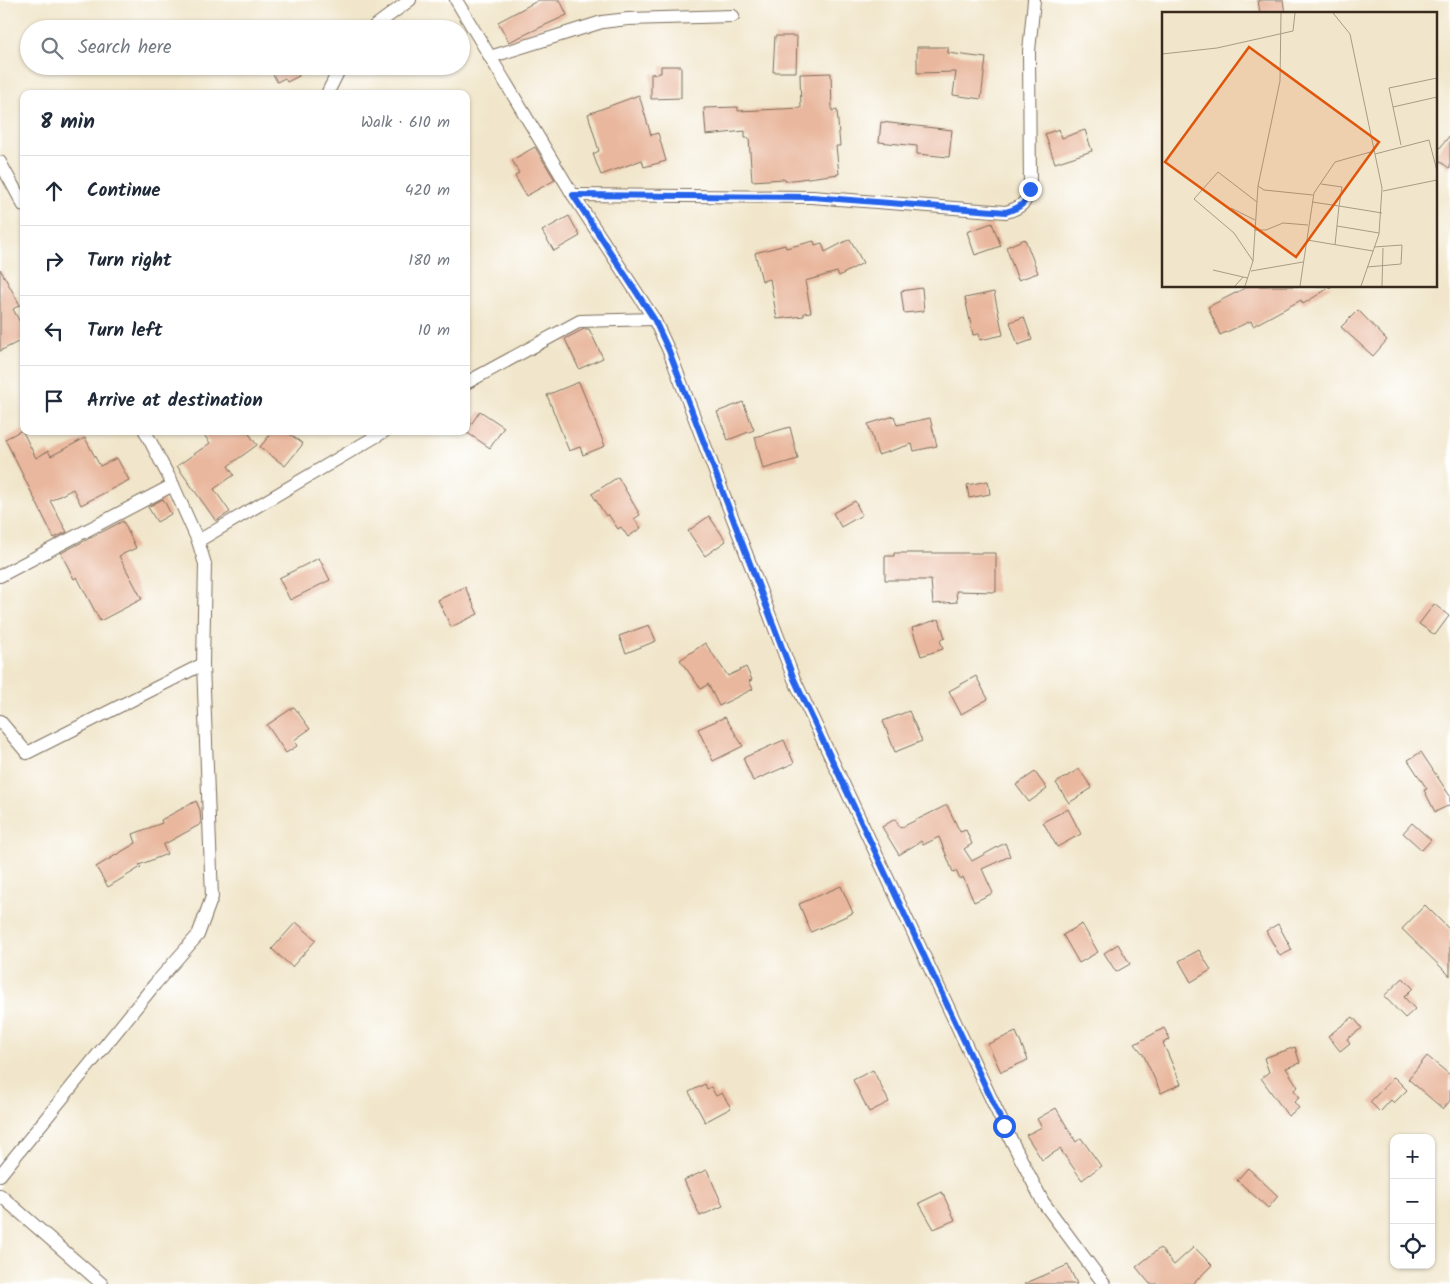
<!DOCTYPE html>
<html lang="en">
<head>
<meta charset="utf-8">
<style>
  body { margin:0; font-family:Kalam,sans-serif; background:#f6f6f7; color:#1f2937 }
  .controls { position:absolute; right:15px; bottom:15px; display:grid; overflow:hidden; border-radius:10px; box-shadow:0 1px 4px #0004 }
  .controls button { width:45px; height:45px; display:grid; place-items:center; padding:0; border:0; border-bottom:1px solid #e0e1e3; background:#fff; color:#1f2937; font:25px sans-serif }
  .stop { position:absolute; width:15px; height:15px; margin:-11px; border:4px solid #2563eb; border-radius:50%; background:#fff }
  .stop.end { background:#2563eb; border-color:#fff; box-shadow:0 1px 5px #0008 }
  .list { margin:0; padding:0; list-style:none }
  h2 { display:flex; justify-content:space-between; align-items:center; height:65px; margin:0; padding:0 20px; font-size:21px }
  h2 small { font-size:16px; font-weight:400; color:#747a83 }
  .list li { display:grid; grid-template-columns:32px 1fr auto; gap:15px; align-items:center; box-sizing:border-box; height:70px; padding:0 20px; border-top:1px solid #e0e1e3 }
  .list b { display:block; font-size:19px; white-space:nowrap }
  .list em { font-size:16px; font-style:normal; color:#747a83 }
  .icon { flex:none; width:28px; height:28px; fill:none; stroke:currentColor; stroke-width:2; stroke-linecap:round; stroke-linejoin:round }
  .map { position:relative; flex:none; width:1450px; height:1284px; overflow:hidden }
  .search { position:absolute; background:#fff; box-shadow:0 1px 4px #0004; left:20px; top:20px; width:450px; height:55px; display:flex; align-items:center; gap:12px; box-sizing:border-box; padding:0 18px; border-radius:28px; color:#747a83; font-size:19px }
  .panel { position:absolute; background:#fff; box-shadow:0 1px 4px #0004; left:20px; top:90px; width:450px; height:345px; border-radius:10px }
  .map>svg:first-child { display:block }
  .building { fill:#e9b79d }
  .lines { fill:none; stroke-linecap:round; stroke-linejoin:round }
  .street-casing { stroke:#7b6c5b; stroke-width:14 }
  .street { stroke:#fff; stroke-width:12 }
  .route { stroke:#2563eb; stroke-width:6 }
  .inset-road { fill:none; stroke:#a89b86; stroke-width:1 }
  .view { fill:#df570d; fill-opacity:0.15; stroke:#df570d; stroke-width:2.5 }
  .inset-edge { fill:none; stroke:#3b2a1e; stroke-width:2.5 }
</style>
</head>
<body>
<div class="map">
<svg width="1450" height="1284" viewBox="0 0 1450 1284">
  <rect width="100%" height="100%" fill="#fff"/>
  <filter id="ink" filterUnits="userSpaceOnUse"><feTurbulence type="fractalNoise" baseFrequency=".02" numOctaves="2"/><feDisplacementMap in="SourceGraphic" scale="10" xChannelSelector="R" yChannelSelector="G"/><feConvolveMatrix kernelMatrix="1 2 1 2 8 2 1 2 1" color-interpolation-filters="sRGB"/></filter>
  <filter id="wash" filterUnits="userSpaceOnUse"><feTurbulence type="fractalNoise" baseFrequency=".0096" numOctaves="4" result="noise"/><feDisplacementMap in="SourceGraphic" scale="20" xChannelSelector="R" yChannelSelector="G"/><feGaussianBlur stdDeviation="1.12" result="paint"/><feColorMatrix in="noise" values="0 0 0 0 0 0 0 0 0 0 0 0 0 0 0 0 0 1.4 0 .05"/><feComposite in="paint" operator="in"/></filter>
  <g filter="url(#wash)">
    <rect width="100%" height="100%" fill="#f1e6cb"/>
    <g id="blocks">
      <g class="building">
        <path d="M 539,0 L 560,0 L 567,15 L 509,42 L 498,22 Z"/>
        <path d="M 1258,0 L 1283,0 L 1285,14 L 1260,14 Z"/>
        <path d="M 775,36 L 797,36 L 796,72 L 773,72 Z"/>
        <path d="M 917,47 L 948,47 L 948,53 L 986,58 L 981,99 L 953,95 L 956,72 L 917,73 Z"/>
        <path d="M 269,66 L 306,66 L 297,71 L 299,76 L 287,82 L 285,78 L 277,82 Z"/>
        <path d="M 661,66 L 681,66 L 681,98 L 651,99 L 651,74 L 661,73 Z"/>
        <path d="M 831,73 L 832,111 L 837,110 L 840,146 L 836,146 L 839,174 L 785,181 L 784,179 L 752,181 L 749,138 L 745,138 L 745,131 L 706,135 L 704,108 L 738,107 L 738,111 L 801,108 L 800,74 Z"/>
        <path d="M 639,95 L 651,135 L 658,133 L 666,161 L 644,167 L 642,160 L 601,175 L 593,154 L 599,151 L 588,114 Z"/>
        <path d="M 881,122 L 952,130 L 949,157 L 917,154 L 917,146 L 879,142 Z"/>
        <path d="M 1059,129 L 1062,138 L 1085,130 L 1092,151 L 1055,163 L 1045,134 Z"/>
        <path d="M 1450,135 L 1450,169 L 1436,158 L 1436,153 Z"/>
        <path d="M 535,147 L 555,180 L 526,196 L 515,176 L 519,173 L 512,160 Z"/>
        <path d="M 569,216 L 580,236 L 554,251 L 542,231 Z"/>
        <path d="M 992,223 L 1001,246 L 975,255 L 967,232 Z"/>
        <path d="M 850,239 L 863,263 L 839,276 L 837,272 L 805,281 L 811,312 L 804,313 L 804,316 L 777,319 L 770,279 L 762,281 L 755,253 L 785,245 L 786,248 L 814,241 L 815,245 L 822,243 L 825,252 Z"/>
        <path d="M 1025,239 L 1038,273 L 1018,280 L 1006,247 Z"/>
        <path d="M 0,269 L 20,305 L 13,309 L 24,330 L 24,339 L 0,351 Z"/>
        <path d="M 1249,286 L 1332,286 L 1303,304 L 1301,300 L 1253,326 L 1251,321 L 1220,335 L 1208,307 Z"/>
        <path d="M 922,288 L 924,311 L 904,313 L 901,291 Z"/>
        <path d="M 994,292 L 1003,335 L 980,340 L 979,334 L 973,335 L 965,298 Z"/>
        <path d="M 1358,310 L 1387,340 L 1373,356 L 1341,327 Z"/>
        <path d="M 1024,317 L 1032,340 L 1018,345 L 1010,322 Z"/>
        <path d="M 584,329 L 589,329 L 603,358 L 579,369 L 565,339 Z"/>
        <path d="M 579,382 L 605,446 L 583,455 L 580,447 L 569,451 L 547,395 Z"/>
        <path d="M 743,402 L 754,430 L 728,440 L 717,412 Z"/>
        <path d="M 480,411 L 504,427 L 490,448 L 466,432 Z"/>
        <path d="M 894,416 L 897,425 L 930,418 L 937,446 L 914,451 L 912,444 L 878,455 L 868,424 Z"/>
        <path d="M 790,427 L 798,459 L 763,469 L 755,437 Z"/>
        <path d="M 22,430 L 36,458 L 48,451 L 51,456 L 85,438 L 100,466 L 117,458 L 129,480 L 81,505 L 73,489 L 50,501 L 67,532 L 54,538 L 5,439 Z"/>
        <path d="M 201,431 L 247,431 L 257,445 L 228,466 L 234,475 L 214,489 L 230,512 L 216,521 L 177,466 L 210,443 Z"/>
        <path d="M 273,431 L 286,431 L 303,444 L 285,466 L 260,447 Z"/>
        <path d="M 618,477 L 640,515 L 634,519 L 641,528 L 628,537 L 621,527 L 618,529 L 608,514 L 606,516 L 592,494 Z"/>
        <path d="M 988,481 L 990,494 L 969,498 L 967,485 Z"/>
        <path d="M 163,499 L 171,514 L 157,522 L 148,507 Z"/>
        <path d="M 855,501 L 862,515 L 841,527 L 833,513 Z"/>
        <path d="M 709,516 L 726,541 L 705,556 L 688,531 Z"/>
        <path d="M 123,521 L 136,548 L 119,556 L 142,599 L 100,621 L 77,577 L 74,579 L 61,553 Z"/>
        <path d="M 894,553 L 996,553 L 996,592 L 956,591 L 957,602 L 933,604 L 931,580 L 885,580 L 885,556 L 894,556 Z"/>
        <path d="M 319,558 L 330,580 L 290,600 L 279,578 Z"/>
        <path d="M 465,587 L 478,614 L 451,627 L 438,600 Z"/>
        <path d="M 1434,604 L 1449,616 L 1435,635 L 1419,624 Z"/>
        <path d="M 939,619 L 945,638 L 940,640 L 943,649 L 921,656 L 912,628 Z"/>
        <path d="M 649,625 L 656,641 L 626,653 L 619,636 Z"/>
        <path d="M 705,643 L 728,676 L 746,667 L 752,680 L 749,681 L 753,689 L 719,706 L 708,684 L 701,689 L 680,660 Z"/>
        <path d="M 976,676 L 988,699 L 961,714 L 949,691 Z"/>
        <path d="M 294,707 L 310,729 L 294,740 L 297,746 L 286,753 L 267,725 Z"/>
        <path d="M 909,711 L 922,741 L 895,752 L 883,721 Z"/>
        <path d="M 725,717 L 743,746 L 713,761 L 698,729 Z"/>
        <path d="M 784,740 L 794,763 L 753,781 L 743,758 Z"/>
        <path d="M 1421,752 L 1450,796 L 1450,805 L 1435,812 L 1424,790 L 1427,789 L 1408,760 Z"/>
        <path d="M 1079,769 L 1092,788 L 1069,803 L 1056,783 Z"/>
        <path d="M 1035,772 L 1047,789 L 1029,802 L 1016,785 Z"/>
        <path d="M 196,801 L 200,810 L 201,824 L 163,845 L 167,854 L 139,865 L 141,867 L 108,887 L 96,867 L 136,843 L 133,834 L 162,823 L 161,820 Z"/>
        <path d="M 947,805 L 960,832 L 966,830 L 972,844 L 964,849 L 972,861 L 1005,843 L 1010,856 L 982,869 L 993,893 L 974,902 L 963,877 L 960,879 L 956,871 L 953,872 L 939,837 L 923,845 L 921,841 L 899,855 L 882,827 L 895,819 L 900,828 Z"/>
        <path d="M 1068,809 L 1081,834 L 1057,847 L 1043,822 Z"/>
        <path d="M 1412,823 L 1431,840 L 1422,850 L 1403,833 Z"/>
        <path d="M 841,886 L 853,913 L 811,932 L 799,904 Z"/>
        <path d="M 1425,905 L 1450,930 L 1450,976 L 1402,929 Z"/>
        <path d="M 296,922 L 316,940 L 292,967 L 272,949 Z"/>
        <path d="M 1082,924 L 1098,952 L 1079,963 L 1063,935 Z"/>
        <path d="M 1278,924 L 1292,950 L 1280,956 L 1266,931 Z"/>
        <path d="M 1118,944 L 1130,964 L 1116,972 L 1104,953 Z"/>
        <path d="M 1199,950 L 1211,970 L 1191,982 L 1179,961 Z"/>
        <path d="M 1403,978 L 1413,988 L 1404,997 L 1415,1009 L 1405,1018 L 1384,996 Z"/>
        <path d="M 1353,1017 L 1362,1028 L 1347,1039 L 1350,1043 L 1340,1051 L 1328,1036 Z"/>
        <path d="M 1164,1028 L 1170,1039 L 1163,1043 L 1181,1084 L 1161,1093 L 1143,1054 L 1135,1044 Z"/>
        <path d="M 1016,1032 L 1028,1060 L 1001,1072 L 988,1044 Z"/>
        <path d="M 1295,1047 L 1300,1063 L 1286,1068 L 1298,1087 L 1294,1090 L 1299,1098 L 1294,1102 L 1299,1108 L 1288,1116 L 1261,1078 L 1269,1072 L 1264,1058 Z"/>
        <path d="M 1427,1056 L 1450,1075 L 1450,1101 L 1443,1109 L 1408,1079 Z"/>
        <path d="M 873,1070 L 889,1102 L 869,1112 L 853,1080 Z"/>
        <path d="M 1394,1077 L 1407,1090 L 1394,1103 L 1391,1100 L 1380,1112 L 1370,1102 Z"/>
        <path d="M 705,1084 L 707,1089 L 711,1087 L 716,1096 L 722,1093 L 731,1108 L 705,1122 L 689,1092 Z"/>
        <path d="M 1056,1108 L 1076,1142 L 1081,1138 L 1101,1166 L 1082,1180 L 1060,1149 L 1042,1160 L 1026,1135 L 1042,1127 L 1037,1119 Z"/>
        <path d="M 1248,1168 L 1278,1196 L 1268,1208 L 1237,1180 Z"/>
        <path d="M 707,1170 L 723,1206 L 700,1216 L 684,1180 Z"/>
        <path d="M 942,1192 L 955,1220 L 934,1229 L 919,1203 Z"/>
        <path d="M 1194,1247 L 1212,1265 L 1193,1284 L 1150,1284 L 1136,1267 L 1160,1248 L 1174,1265 Z"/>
        <path d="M 1068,1265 L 1077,1284 L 1024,1284 Z"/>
      </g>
    </g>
  </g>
  <g filter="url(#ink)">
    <use href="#blocks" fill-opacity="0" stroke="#7b6c5b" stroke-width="1"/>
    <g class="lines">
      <g class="street-casing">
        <g id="street">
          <path d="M 456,0 L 573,195 L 654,319 L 669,351 L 794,679 L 1004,1126 L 1043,1202 L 1104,1284"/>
          <path d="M 371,29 L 410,0"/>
          <path d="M 490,57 L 602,22 L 628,19 L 733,16"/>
          <path d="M 327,94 L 341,66"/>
          <path d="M 0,162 L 24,206"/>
          <path d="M 573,195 L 812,197 L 1006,212 C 1020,208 1027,203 1030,189 L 1029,51 L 1034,0"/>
          <path d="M 466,383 L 580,321 L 654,319"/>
          <path d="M 198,541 L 385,431"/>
          <path d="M 0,576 L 173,485"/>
          <path d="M 0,721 L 27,753 L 203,664"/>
          <path d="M 0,1175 L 155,984 L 198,935 L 212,897 L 203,664 L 205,564 L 198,541 L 173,485 L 145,431"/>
          <path d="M 0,1195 L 102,1284"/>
        </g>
      </g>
      <use href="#street" class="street"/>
    </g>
  </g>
  <g class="lines" filter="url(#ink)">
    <path class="route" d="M 1004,1126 L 794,679 L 669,351 L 654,319 L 573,195 L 812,197 L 1006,212 C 1020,208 1027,203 1030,189"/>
  </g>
  <g transform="translate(1162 12)">
    <rect width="275" height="275" fill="#f1e6cb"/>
    <path class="inset-road" d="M 171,1 L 188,22 L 220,176 L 217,222 L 199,274M 0,42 L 55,36 L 131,19 L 133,1M 231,95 L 227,76 L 275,66M 239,133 L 231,95 L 275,85M 213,142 L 267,128 L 275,159M 96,174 L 102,178 L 151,183M 221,179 L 275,168M 150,190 L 177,194 L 180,175 L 159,172M 69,196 L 93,208M 175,214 L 217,221M 92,218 L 104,218 L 121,211 L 146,213M 145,228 L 211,239M 173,233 L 177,194 L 220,201M 91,249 L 72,221 L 32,187 L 56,160 L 95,190M 205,255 L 239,252 L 240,233 L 212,235M 51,258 L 81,265M 89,259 L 141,250M 73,274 L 81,265 L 86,266M 83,274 L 91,249 L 96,174 L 118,69 L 119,1M 138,274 L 152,181 L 173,150 L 212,139M 220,274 L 221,236"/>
    <path class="view" d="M 87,35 L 217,130 L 134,245 L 3,150 Z"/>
    <rect width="275" height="275" class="inset-edge"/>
  </g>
</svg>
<div class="controls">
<button>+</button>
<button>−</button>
<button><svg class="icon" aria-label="locate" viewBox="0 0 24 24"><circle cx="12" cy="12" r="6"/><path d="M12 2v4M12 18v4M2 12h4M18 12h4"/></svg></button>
</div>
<div class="stop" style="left:1004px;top:1126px"></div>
<div class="stop end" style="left:1030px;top:189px"></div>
<div class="search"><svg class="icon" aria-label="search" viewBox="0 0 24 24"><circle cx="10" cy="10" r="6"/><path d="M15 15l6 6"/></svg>Search here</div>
<section class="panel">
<h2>8 min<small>Walk · 610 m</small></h2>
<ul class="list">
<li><svg class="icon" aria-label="ahead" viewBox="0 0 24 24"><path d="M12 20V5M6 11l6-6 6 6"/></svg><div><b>Continue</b></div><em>420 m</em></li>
<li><svg class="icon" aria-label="right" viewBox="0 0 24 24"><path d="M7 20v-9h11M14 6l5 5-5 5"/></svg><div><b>Turn right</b></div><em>180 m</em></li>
<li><svg class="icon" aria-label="left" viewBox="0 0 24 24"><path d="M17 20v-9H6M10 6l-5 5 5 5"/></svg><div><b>Turn left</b></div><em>10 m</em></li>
<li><svg class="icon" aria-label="arrive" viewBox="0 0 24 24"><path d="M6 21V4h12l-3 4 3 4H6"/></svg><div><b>Arrive at destination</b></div></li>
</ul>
</section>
</div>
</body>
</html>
